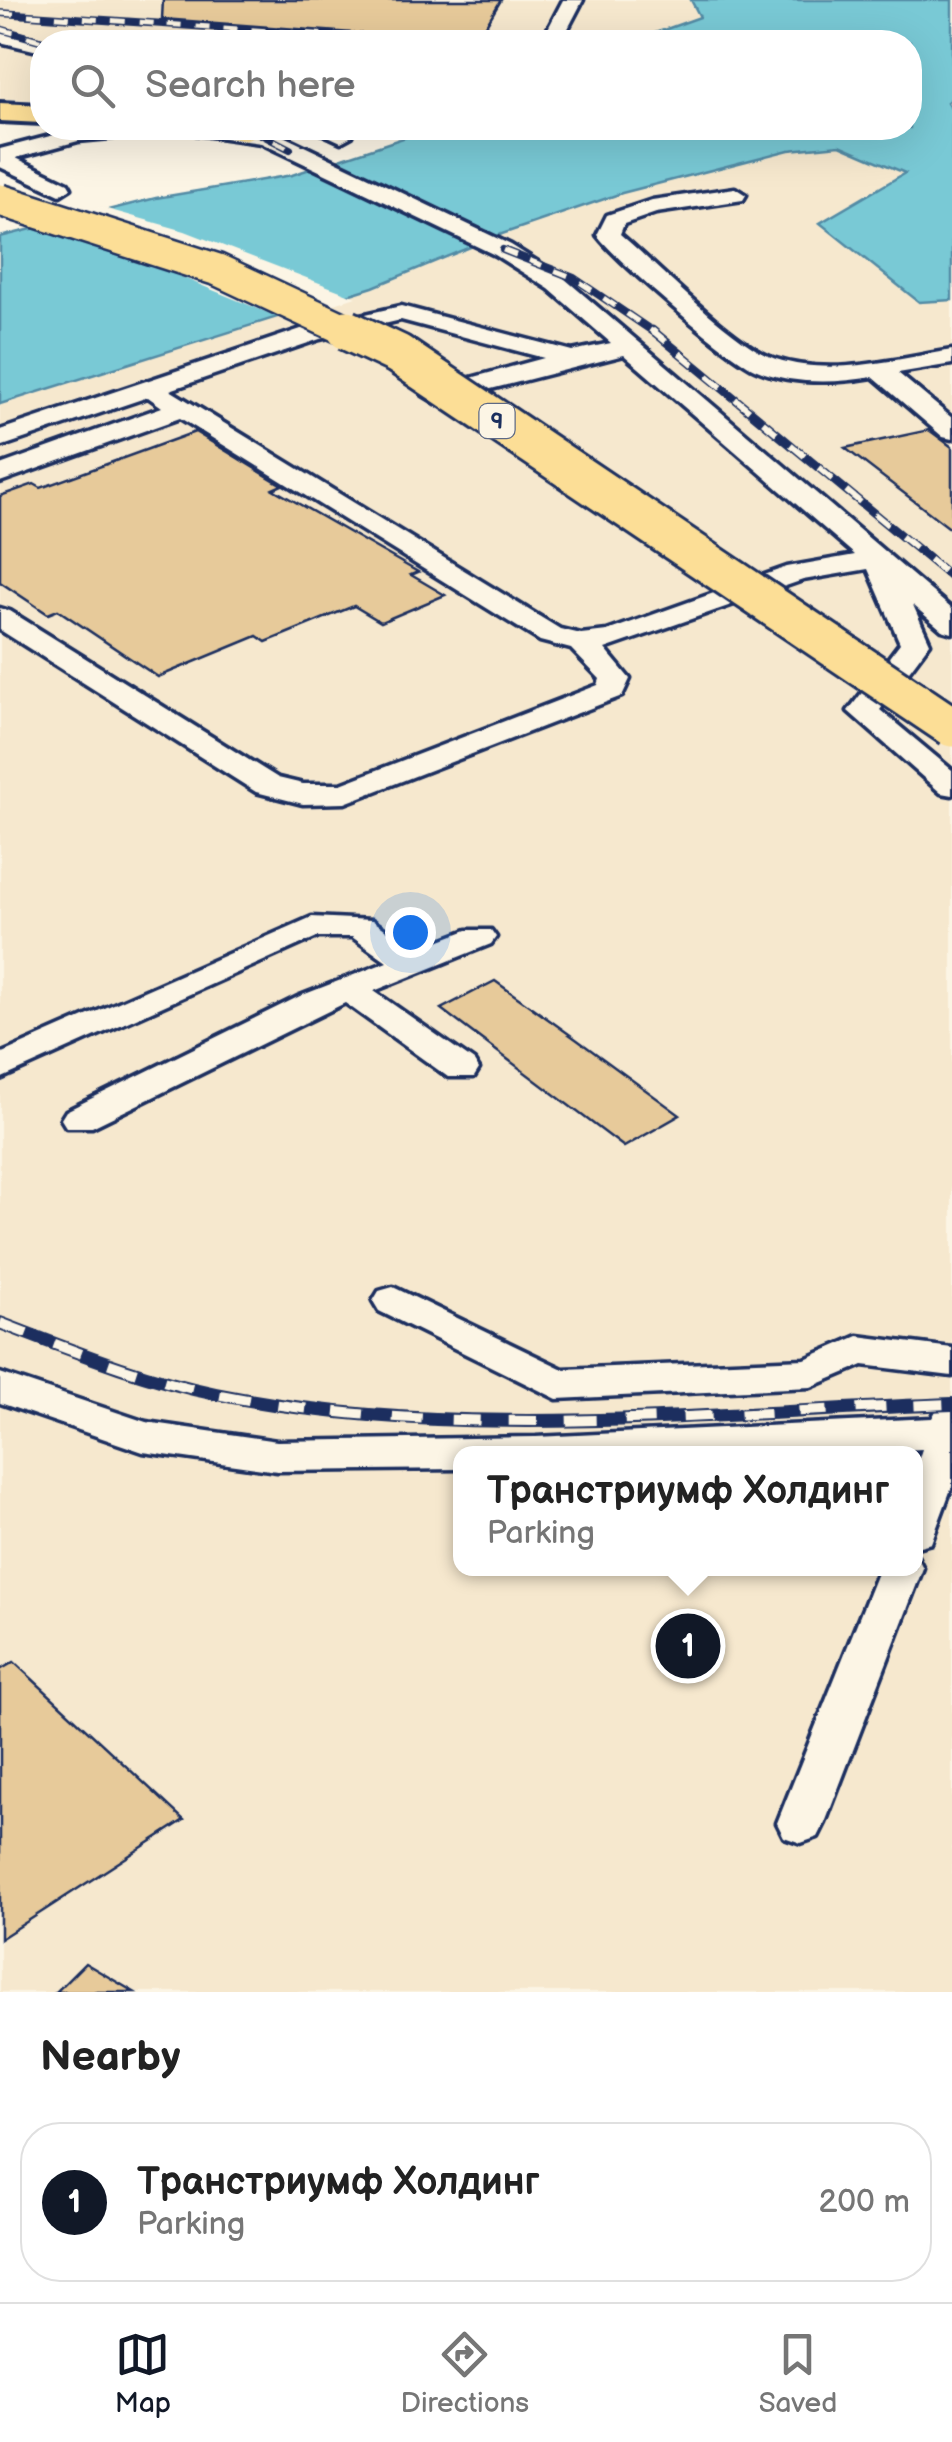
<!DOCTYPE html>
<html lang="en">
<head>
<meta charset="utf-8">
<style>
  body { margin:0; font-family:"Balsamiq Sans",sans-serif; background:#f2f2f2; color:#222 }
  .you { position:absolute; left:410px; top:932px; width:35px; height:35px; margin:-25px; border:8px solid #fff; border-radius:50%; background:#1a73e8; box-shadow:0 0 0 15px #1a73e833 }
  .badge { display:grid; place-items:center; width:65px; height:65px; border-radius:50%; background:#111827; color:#fff; font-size:32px; font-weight:700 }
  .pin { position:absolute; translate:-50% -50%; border:5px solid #fff; box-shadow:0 2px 10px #0006 }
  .popup { position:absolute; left:453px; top:1446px; width:470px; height:130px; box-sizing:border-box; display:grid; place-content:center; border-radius:20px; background:#fff; filter:drop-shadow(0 2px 8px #0005); font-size:32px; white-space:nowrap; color:#767676 }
  .popup b { font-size:38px; color:#222 }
  .popup::after { content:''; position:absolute; left:50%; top:100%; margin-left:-20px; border:20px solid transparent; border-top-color:#fff }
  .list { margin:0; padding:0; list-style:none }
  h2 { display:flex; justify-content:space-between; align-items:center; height:130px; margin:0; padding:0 40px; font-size:42px }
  h2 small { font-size:32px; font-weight:400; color:#767676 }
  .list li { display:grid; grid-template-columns:65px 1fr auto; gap:30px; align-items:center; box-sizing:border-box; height:160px; margin:0 20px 20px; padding:0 20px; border:2px solid #e0e0e0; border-radius:40px }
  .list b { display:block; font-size:38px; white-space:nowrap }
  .list p { margin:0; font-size:32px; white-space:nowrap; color:#767676 }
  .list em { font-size:32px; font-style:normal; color:#767676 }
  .icon { flex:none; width:55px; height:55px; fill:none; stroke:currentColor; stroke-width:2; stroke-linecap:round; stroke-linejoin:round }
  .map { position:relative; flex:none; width:952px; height:1992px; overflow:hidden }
  .search { position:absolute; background:#fff; box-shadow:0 10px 40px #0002; left:30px; right:30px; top:30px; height:110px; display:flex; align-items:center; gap:25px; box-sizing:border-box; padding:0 35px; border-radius:40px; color:#767676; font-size:38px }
  .sheet { height:310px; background:#fff }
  nav { display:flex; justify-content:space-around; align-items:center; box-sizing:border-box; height:140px; border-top:2px solid #e0e0e0; background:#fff; font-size:28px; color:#767676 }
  nav a { display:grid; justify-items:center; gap:5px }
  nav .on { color:#111827 }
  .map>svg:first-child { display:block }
  .built { fill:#f6e8ce; fill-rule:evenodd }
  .water { fill:#79c9d5; stroke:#538ba5; stroke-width:2.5 }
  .pier { fill:#fcf5e5 }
  .building { fill:#e7ca9a; stroke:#1b2f5e; stroke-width:2.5 }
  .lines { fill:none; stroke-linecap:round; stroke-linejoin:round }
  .minor-casing { stroke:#1b2f5e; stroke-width:7 }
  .highway-casing { stroke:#1b2f5e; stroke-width:8 }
  .minor { fill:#fcf5e5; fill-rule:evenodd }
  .highway { fill:#fcde96; fill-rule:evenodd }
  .rail-far2-casing { stroke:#1b2f5e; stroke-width:8 }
  .rail-far1-casing { stroke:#1b2f5e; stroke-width:9 }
  .rail-casing { stroke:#1b2f5e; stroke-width:14 }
  .rail-far2 { stroke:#fcf5e5; stroke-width:5; stroke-dasharray:14; stroke-linecap:butt }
  .rail-far1 { stroke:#fcf5e5; stroke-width:6; stroke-dasharray:18; stroke-linecap:butt }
  .rail { stroke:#fcf5e5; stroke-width:10; stroke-dasharray:29; stroke-linecap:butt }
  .highway-bridge-far1-casing { stroke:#1b2f5e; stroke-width:36; stroke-linecap:butt }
  .highway-bridge-casing { stroke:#1b2f5e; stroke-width:45; stroke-linecap:butt }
  .highway-bridge-far1 { stroke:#fcde96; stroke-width:31 }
  .highway-bridge { stroke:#fcde96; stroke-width:39 }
  .labels { text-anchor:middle; stroke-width:9; stroke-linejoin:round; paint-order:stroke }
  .shield { fill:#fcf5e5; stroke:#5e6a86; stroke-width:2.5 }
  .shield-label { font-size:22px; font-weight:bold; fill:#1b2f5e }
</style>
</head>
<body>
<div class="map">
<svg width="952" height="1992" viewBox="0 0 952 1992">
  <rect width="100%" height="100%" fill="#fcf5e5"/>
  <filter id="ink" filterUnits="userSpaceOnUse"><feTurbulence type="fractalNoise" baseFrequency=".01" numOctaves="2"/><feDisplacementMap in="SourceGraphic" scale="20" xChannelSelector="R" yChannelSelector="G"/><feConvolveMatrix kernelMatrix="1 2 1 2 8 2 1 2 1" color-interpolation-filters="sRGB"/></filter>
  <g filter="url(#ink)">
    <g class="built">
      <path d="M 0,0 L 690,0 L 700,17 L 630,42 L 42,42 L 42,100 L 0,99 Z"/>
      <path d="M 840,145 L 906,173 L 919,302 L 952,300 L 952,1992 L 0,1992 L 0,404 L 373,287 L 502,234 L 622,193 L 789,150 ZM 460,1454 L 916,1454 L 916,1568 L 460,1568 Z"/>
    </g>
    <path class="water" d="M 691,0 L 952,0 L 952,98 L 947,102 L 952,110 L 952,300 L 919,302 L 820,223 L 905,173 L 840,145 L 789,150 L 622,193 L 502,234 L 373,287 L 0,404 L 0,237 L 156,198 L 292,175 L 433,128 L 910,128 L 910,42 L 630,42 L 700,17 Z"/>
    <path class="pier" d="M 100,207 L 185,231 L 356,297 L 285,320 L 123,253 L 32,224 Z"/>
    <g class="building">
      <path d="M 163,0 L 501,0 L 476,42 L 162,19 Z"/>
      <path d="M 929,430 L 952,447 L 952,530 L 845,448 Z"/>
      <path d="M 195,432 L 282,485 L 273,489 L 418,572 L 411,575 L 445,595 L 381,622 L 354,606 L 266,642 L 257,636 L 158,677 L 58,610 L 48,614 L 0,582 L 0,496 L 34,484 L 41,488 Z"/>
      <path d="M 495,981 L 576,1039 L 680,1115 L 624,1147 L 441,1009 Z"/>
      <path d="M 14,1662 L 184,1820 L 0,1939 L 0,1670 Z"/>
      <path d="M 85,1963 L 134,1992 L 56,1992 Z"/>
    </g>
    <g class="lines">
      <g class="minor-casing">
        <g id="minor">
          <path d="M 563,0 L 583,0 L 561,42 L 541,42 Z"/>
          <path d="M 0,30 L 49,42 L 42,42 L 42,52 L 0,42 Z"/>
          <path d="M 164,128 L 153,134 L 78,141 L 16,158 L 68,183 L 71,188 L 60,195 L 0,167 L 0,149 L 77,129 Z"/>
          <path d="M 186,128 L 257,128 L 277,133 L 511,245 L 565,279 L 952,609 L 952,633 L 942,630 L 913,605 L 930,643 L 880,710 L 952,770 L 952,795 L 941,793 L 848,711 L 900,643 L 868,569 L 803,580 L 605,649 L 630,679 L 622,696 L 345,803 L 303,804 L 256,792 L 0,630 L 0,608 L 10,611 L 278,778 L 303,784 L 341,784 L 598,685 L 600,679 L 571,649 L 540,641 L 180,418 L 0,482 L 0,465 L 162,407 L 148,397 L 0,447 L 0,430 L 304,328 L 401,306 L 572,351 L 611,343 L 549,289 L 495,255 L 261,143 L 196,134 ZM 401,320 L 544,358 L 427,390 L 423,395 L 436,403 L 624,355 L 855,555 L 787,567 L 607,631 L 581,634 L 560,629 L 170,390 L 320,339 Z"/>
          <path d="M 311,128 L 339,128 L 352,136 L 341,142 Z"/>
          <path d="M 735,188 L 746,195 L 743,200 L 656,213 L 624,224 L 620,234 C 656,264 736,347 776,359 C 833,377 895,359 952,350 L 952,364 L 898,373 L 952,418 L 952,439 L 943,437 L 873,377 C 837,383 792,385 757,370 C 728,358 617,261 597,235 L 607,215 L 652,200 Z"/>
          <path d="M 312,917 L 372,920 L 415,950 L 467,930 L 491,930 L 496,937 L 491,944 L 374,991 L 474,1061 L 479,1069 L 474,1077 L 448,1077 L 345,1003 L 92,1127 L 66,1127 L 61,1119 L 66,1111 L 300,996 L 387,962 L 352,937 L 317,937 L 0,1079 L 0,1054 Z"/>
          <path d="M 393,1287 L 563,1369 L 805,1359 L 858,1336 L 952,1348 L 952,1376 L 863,1365 L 811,1387 L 557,1399 L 379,1311 L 373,1301 L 379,1291 Z"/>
          <path d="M 0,1373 L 146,1422 L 277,1441 L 536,1437 L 932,1418 L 937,1409 L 952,1405 L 952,1486 L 931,1543 L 916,1547 L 916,1467 L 922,1449 L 822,1454 L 460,1454 L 460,1469 L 277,1471 L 143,1452 L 0,1403 Z"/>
          <path d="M 917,1556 L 923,1568 L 825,1823 L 818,1837 L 801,1843 L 784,1837 L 777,1823 L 879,1568 L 916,1568 Z"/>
        </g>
      </g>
      <g class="highway-casing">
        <g id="highway">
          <path d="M 0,103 L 42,105 L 42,123 L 0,121 Z"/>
          <path d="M 211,128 L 259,128 L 261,131 L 246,140 L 215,134 Z"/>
        </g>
      </g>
      <use href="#minor" class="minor"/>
      <use href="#highway" class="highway"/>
      <g class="rail-far2-casing">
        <g id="rail-far2">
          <path d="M 0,13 L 433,42"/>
          <path d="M 0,29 L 46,42"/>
          <path d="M 249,128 L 290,149"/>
          <path d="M 503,250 L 574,278 L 655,333"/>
        </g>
      </g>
      <g class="rail-far1-casing">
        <path id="rail-far1" d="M 652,330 L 952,578"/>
      </g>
      <g class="rail-casing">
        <path id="rail" d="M 0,1323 C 71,1350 142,1379 216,1394 C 457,1442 708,1413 952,1404"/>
      </g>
      <use href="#rail-far2" class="rail-far2"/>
      <use href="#rail-far1" class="rail-far1"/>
      <use href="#rail" class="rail"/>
      <g class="highway-bridge-far1-casing">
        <path id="highway-bridge-far1" d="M 0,200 L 218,270 L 353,333"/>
      </g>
      <g class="highway-bridge-casing">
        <path id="highway-bridge" d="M 347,330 L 398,354 L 952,727"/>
      </g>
      <use href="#highway-bridge-far1" class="highway-bridge-far1"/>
      <use href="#highway-bridge" class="highway-bridge"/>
    </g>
  </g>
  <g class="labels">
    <rect class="shield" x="479.5" y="404" width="35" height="34" rx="8"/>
    <g class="shield-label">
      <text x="497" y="429">9</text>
    </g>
  </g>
</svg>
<div class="you"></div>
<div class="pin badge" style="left:688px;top:1646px">1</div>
<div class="popup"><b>Транстриумф Холдинг</b>Parking</div>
<div class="search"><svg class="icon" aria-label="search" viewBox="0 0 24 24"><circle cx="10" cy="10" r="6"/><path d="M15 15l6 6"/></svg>Search here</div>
</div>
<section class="sheet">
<h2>Nearby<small></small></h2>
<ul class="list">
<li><span class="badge">1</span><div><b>Транстриумф Холдинг</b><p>Parking</p></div><em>200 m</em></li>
</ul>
</section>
<nav>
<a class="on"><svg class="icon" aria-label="map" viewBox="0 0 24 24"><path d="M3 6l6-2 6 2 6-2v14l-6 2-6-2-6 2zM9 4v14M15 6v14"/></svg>Map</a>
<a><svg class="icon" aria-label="directions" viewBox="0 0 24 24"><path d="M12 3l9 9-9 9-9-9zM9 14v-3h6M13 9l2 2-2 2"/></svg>Directions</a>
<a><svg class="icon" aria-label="saved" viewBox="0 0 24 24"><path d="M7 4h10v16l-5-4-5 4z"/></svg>Saved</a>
</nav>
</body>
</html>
